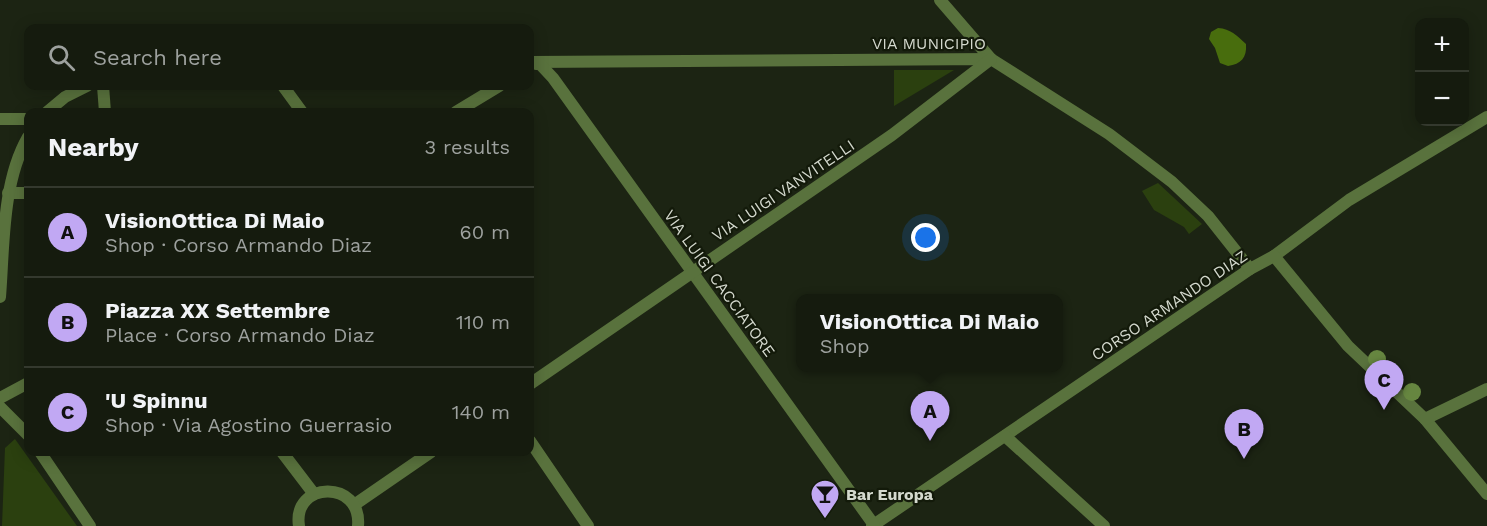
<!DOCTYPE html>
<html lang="en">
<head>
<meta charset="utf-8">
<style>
  body { margin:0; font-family:"Work Sans",sans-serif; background:#1e2417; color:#f1f3f6 }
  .controls { position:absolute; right:18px; top:18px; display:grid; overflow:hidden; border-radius:12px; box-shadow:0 3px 15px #0003 }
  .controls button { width:54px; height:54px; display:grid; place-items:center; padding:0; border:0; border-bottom:2px solid #34392e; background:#151b0e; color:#f1f3f6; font:30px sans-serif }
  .you { position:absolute; left:926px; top:238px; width:21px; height:21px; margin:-15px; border:4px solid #fff; border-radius:50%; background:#1a73e8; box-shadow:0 0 0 9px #1a73e833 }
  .badge { display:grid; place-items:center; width:39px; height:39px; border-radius:50%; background:#c1a8f3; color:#111; font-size:20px; font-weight:700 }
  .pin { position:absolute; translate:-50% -50px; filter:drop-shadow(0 2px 3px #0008) }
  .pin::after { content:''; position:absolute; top:32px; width:21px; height:18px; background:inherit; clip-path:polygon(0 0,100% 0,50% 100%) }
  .popup { position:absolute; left:796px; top:294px; width:267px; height:78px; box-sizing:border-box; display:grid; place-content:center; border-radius:12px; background:#151b0e; filter:drop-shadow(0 2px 4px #0005); font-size:20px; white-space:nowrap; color:#9da19e }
  .popup b { font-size:22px; color:#f1f3f6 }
  .popup::after { content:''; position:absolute; left:50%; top:100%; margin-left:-12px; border:12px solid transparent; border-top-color:#151b0e }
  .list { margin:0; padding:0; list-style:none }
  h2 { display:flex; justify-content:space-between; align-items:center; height:78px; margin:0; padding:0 24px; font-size:26px }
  h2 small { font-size:20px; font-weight:400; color:#9da19e }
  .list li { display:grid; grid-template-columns:39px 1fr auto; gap:18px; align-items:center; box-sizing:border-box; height:90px; padding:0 24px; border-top:2px solid #34392e }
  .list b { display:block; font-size:22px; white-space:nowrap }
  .list p { margin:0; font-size:20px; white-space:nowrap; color:#9da19e }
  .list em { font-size:20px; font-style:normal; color:#9da19e }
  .icon { flex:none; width:33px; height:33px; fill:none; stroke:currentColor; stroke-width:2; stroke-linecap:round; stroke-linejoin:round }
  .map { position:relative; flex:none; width:1487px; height:526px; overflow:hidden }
  .search { position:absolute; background:#151b0e; box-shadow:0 3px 15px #0003; left:24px; top:24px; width:510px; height:66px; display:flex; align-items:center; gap:15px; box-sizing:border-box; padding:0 21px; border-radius:12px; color:#9da19e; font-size:22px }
  .panel { position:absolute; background:#151b0e; box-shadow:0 3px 15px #0003; left:24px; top:108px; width:510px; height:348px; border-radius:12px }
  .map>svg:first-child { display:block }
  .green { fill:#2b400f }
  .water { fill:#486d0d }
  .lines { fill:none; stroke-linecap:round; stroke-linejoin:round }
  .pedestrian { stroke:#59723d; stroke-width:12 }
  .minor { stroke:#59723d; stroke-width:12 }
  .tree { fill:#668640 }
  .labels { text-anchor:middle; stroke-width:4.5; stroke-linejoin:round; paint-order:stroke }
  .street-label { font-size:16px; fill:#d4d9ce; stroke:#131a0a }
  .poi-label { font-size:16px; font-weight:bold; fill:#d4d9ce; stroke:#131a0a; text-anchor:start }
</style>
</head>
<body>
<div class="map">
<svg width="1487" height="526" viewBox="0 0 1487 526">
  <rect width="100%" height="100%" fill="#1c2413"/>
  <g class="green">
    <path d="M 894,70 L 954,70 L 894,106 Z"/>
    <path d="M 1158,183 L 1202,224 L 1189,234 L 1184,227 L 1154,210 L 1142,191 Z"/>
    <path d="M 15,439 L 77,526 L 2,526 L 5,448 Z"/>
  </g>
  <path class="water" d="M 1218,28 C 1231,29 1236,35 1246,44 C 1247,58 1241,64 1228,66 L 1220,63 L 1215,48 L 1209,39 L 1211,32 Z"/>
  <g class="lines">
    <g class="pedestrian">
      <path d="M 1274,256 L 1349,200 L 1487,117"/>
      <path d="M 872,526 L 1250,269"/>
    </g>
    <g class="minor">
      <path d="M 940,0 L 991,59"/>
      <path d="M 530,62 L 991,59 L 1109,134 L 1172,182 L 1208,216 L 1250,269 L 1274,256 L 1348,346 L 1425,419 L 1487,494"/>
      <path d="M 536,64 L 538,62 L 553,78 L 874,525"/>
      <path d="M 103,86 L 105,112"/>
      <path d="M 283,86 L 302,112"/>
      <path d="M 47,112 L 65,97 L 87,86"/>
      <path d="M 456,112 L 499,86"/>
      <path d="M 0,119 L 28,119"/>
      <path d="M 8,193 L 28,193"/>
      <path d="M 0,297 C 4,246 2,182 28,137"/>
      <path d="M 530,384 L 892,135 L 991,59"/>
      <path d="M 0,398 L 28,383"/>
      <path d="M 0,407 L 28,435"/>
      <path d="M 1425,419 L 1487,389"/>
      <path d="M 1005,436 L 1104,526"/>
      <path d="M 530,441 L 588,526"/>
      <path d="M 40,452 L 90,526"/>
      <path d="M 282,452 L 314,494"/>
      <path d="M 354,505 L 431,452"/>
      <path d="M 299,526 C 292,481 362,479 358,526"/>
    </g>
  </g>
  <g class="tree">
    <circle cx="1377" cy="359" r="9"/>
    <circle cx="1412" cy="392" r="9"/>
  </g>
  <defs>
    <g id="bar-pin" transform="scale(1.5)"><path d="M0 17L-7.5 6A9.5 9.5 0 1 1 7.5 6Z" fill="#c1a8f3" stroke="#131a0a"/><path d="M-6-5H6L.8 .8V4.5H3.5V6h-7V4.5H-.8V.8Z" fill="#111"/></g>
  </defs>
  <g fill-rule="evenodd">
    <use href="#bar-pin" x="825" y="494"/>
  </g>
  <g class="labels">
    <g class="street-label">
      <text x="929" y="49">VIA MUNICIPIO</text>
      <text transform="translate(783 190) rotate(-34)" y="6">VIA LUIGI VANVITELLI</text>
      <text transform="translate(720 283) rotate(54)" y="6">VIA LUIGI CACCIATORE</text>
      <text transform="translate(1169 305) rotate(-34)" y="6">CORSO ARMANDO DIAZ</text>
    </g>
    <g class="poi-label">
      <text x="846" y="500">Bar Europa</text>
    </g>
  </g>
</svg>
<div class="controls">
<button>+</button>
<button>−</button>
</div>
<div class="you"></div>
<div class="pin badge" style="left:930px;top:441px">A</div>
<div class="popup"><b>VisionOttica Di Maio</b>Shop</div>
<div class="pin badge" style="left:1244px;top:459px">B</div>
<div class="pin badge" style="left:1384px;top:410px">C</div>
<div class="search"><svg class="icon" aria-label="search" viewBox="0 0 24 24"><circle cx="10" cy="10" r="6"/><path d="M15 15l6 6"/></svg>Search here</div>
<section class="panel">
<h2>Nearby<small>3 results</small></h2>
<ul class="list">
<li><span class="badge">A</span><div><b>VisionOttica Di Maio</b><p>Shop · Corso Armando Diaz</p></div><em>60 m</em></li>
<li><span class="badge">B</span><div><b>Piazza XX Settembre</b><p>Place · Corso Armando Diaz</p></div><em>110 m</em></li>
<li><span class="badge">C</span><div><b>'U Spinnu</b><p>Shop · Via Agostino Guerrasio</p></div><em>140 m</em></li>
</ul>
</section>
</div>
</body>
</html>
